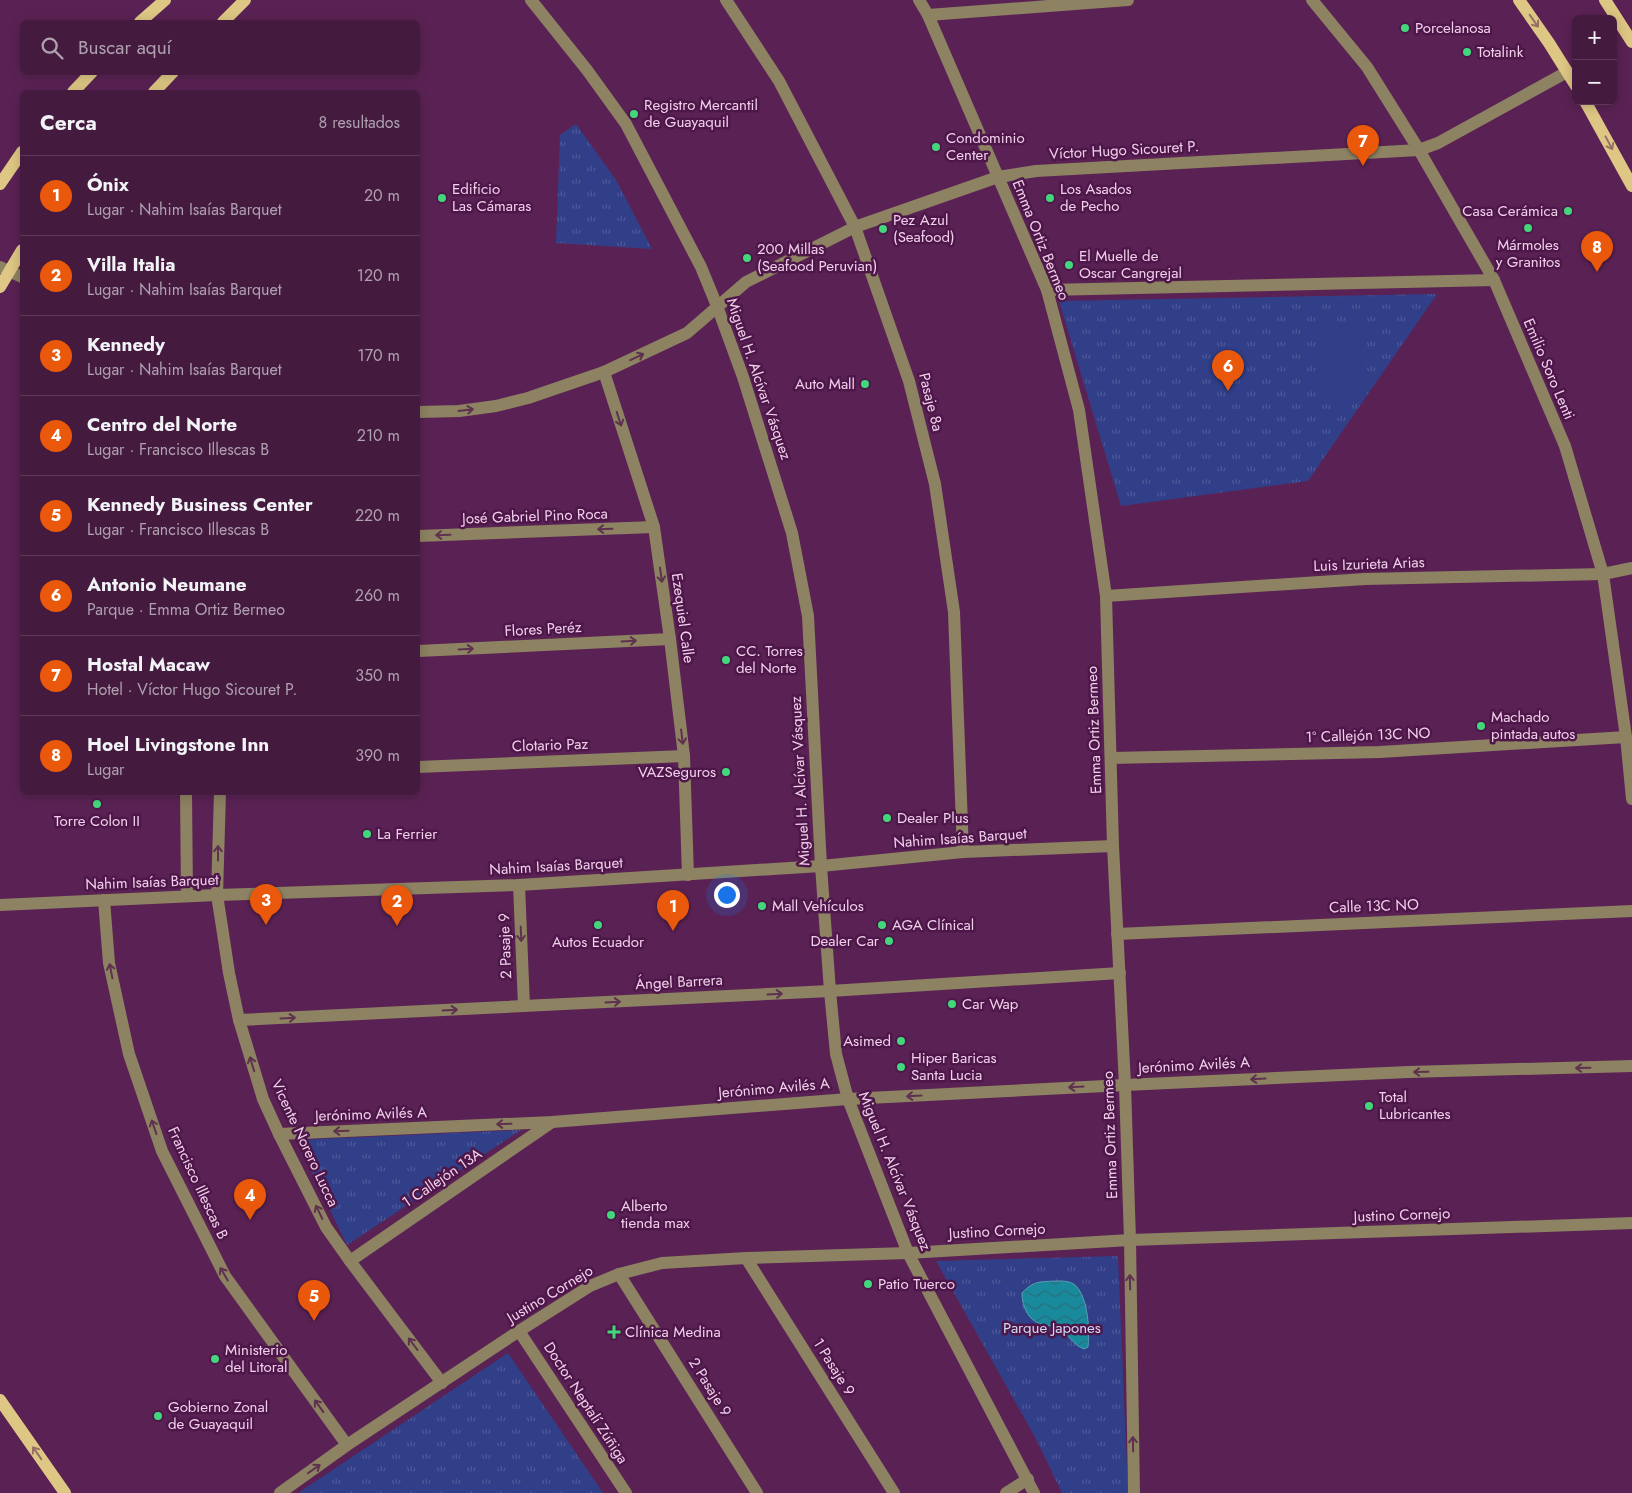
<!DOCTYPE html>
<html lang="es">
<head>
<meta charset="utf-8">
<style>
  body { margin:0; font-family:Jost,sans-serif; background:#4e274a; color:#f1f3f6 }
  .controls { position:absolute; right:15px; top:15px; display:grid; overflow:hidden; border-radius:8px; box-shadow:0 2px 12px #0003 }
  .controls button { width:45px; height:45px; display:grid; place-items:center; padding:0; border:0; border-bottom:1px solid #5c3859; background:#441a3f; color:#f1f3f6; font:25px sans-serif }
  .you { position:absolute; left:726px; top:894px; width:18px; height:18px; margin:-12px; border:4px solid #fff; border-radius:50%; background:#1a73e8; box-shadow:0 0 0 8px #1a73e833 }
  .badge { display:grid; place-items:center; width:32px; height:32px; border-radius:50%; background:#ea580c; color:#fff; font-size:16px; font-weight:700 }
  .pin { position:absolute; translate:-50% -41px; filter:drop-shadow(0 1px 2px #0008) }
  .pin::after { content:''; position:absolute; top:26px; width:18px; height:15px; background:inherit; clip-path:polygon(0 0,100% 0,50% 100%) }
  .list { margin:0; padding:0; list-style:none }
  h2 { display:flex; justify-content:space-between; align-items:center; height:65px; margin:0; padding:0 20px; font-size:21px }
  h2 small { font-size:16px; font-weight:400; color:#afa1b0 }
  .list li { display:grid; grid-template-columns:32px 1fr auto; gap:15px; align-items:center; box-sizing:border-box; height:80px; padding:0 20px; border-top:1px solid #5c3859 }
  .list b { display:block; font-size:19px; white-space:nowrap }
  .list p { margin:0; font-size:16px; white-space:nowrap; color:#afa1b0 }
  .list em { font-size:16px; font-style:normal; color:#afa1b0 }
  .icon { flex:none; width:28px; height:28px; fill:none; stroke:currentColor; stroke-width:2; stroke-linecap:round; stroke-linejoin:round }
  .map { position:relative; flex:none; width:1632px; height:1493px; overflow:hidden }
  .search { position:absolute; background:#441a3f; box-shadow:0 2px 12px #0003; left:20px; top:20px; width:400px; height:55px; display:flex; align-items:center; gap:12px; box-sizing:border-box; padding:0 18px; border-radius:8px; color:#afa1b0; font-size:19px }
  .panel { position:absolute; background:#441a3f; box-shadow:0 2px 12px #0003; left:20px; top:90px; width:400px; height:705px; border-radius:8px }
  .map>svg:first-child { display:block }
  .grass { fill:url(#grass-tufts) }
  .pitch { fill:#313e88 }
  .water { fill:url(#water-waves); stroke:#599fb4 }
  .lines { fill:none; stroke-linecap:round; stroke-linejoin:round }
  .minor { stroke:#8d8262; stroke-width:12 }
  .major { stroke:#dec784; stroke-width:12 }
  .oneway { stroke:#966f66 }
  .oneway2 { stroke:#5e324f }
  .poi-dot { fill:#43d77b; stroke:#4e1749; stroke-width:2 }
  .labels { text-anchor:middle; stroke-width:5; stroke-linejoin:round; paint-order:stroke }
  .poi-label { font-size:15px; fill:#f2d0ec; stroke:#4e1749; text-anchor:start }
  .street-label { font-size:15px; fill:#f2d0ec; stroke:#4e1749 }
  .park-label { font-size:15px; fill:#d1daf4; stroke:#4e1749 }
</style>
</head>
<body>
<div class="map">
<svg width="1632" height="1493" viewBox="0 0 1632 1493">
  <defs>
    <pattern id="grass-tufts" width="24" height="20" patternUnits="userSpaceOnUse" patternTransform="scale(1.25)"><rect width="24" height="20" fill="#313e88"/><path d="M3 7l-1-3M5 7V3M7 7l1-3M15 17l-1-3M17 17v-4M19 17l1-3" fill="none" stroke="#4f5999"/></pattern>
    <pattern id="water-waves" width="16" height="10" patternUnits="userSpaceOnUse" patternTransform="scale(1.25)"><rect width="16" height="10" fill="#188a9c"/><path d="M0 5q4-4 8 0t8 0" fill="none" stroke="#296f7e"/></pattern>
  </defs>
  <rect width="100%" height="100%" fill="#5a2254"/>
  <g class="grass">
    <path d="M 576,124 L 616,180 L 652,249 L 556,243 L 560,135 Z"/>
    <path d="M 1437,294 L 1308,481 L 1121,506 L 1059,301 Z"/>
    <path d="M 521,1130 L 347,1245 L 296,1140 Z"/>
    <path d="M 1118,1256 L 1128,1493 L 1062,1493 L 1035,1437 L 936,1261 Z"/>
    <path d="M 508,1353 L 603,1493 L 298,1493 Z"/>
  </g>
  <path class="pitch" d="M 1321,324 L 1361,325 L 1360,400 L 1319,399 Z"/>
  <path class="water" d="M 1057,1281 C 1064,1281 1071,1281 1076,1286 C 1088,1298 1090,1331 1088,1347 L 1084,1349 C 1073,1345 1069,1335 1060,1329 C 1056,1326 1050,1326 1045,1325 C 1029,1323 1022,1307 1022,1293 C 1034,1280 1041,1282 1057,1281 Z"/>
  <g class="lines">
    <g class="minor">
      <path d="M 531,0 L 587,70 L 626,124 L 701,267 L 717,306 L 743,377 L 792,533 L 808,616 L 821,866 L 830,991 L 836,1054 L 848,1099 L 908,1253 L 1034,1493"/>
      <path d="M 726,0 L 779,81 L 855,227 L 909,381 L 935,484 L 954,612 L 963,852"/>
      <path d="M 919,0 L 928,15 L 1047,290 L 1079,410 L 1106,596 L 1113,846 L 1125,1085 L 1130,1240 L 1134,1493"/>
      <path d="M 1312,0 L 1367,67 L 1419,150 L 1494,280 L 1565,446 L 1603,574 L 1626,737 L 1632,799"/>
      <path d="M 928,15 L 1128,0"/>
      <path d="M 0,267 L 22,277"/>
      <path d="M 1047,290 L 1494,280"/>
      <path d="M 604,372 L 654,527 L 670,639 L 684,756 L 688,875"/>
      <path d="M 418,412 L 459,411 L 496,406 L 528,398 L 604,372 L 687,333 L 746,282 L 855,227 L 998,177 L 1036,171 L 1419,150 L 1438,143 L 1567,72"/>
      <path d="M 418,536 L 654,527"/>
      <path d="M 1106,596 L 1365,579 L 1603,574 L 1632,568"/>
      <path d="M 418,651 L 670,639"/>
      <path d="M 1111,758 L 1380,752 L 1626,737"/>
      <path d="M 418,767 L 684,756"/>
      <path d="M 186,792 L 187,896"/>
      <path d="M 220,792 L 217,895 L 222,927 L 229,973 L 239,1020 L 263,1099 L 279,1134 L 326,1227 L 350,1261 L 442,1383"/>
      <path d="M 519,885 L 524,1006"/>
      <path d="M 104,900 L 109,963 L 129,1054 L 162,1151 L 225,1276 L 347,1445"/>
      <path d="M 0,905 L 217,895 L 519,885 L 821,866 L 963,852 L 1113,846"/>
      <path d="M 1117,934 L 1632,911"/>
      <path d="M 239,1020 L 830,991 L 1120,973"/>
      <path d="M 279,1134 L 552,1122 L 848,1099 L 1125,1085 L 1408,1072 L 1632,1066"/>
      <path d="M 746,1258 L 894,1493"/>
      <path d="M 350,1261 L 552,1122"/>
      <path d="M 619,1274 L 757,1493"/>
      <path d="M 519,1331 L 626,1493"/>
      <path d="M 280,1493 L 347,1445 L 519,1331 L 590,1286 L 619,1274 L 662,1263 L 746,1258 L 908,1253 L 1130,1240 L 1632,1223"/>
      <path d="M 1006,1493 L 1028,1479"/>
    </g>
    <g class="major">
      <path d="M 1519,0 L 1549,43 L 1576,86"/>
      <path d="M 1605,0 L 1632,42"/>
      <path d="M 140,22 L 165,0"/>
      <path d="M 223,22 L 245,0"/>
      <path d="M 73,92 L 92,72"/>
      <path d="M 154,92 L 173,72"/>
      <path d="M 1585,101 L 1632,186"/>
      <path d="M 0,184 L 22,152"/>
      <path d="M 0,287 L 22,250"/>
      <path d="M 0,1400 L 65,1493"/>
    </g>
  </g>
  <defs><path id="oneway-shaft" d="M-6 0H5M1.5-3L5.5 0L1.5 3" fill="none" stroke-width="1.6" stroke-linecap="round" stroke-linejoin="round" transform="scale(1.25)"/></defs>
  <g class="oneway">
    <use href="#oneway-shaft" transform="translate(1534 21) rotate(55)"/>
    <use href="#oneway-shaft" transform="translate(1609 143) rotate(62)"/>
    <use href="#oneway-shaft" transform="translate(37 1453) rotate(-125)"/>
  </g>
  <g class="oneway2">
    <use href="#oneway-shaft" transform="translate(637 357) rotate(-25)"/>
    <use href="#oneway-shaft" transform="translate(466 410) rotate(-7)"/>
    <use href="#oneway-shaft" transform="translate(619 419) rotate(72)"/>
    <use href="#oneway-shaft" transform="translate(605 529) rotate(178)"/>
    <use href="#oneway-shaft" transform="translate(443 535) rotate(178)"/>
    <use href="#oneway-shaft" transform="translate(661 575) rotate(82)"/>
    <use href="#oneway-shaft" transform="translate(629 641) rotate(-3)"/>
    <use href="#oneway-shaft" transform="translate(466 649) rotate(-3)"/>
    <use href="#oneway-shaft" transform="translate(682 737) rotate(83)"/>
    <use href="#oneway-shaft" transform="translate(218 853) rotate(-90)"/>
    <use href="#oneway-shaft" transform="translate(521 934) rotate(88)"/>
    <use href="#oneway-shaft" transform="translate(111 971) rotate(-101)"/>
    <use href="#oneway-shaft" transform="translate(775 994) rotate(-3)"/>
    <use href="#oneway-shaft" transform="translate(613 1002) rotate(-3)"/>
    <use href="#oneway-shaft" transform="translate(450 1010) rotate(-3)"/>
    <use href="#oneway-shaft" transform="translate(288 1018) rotate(-3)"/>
    <use href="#oneway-shaft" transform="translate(252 1064) rotate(-107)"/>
    <use href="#oneway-shaft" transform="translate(1583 1068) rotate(179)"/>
    <use href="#oneway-shaft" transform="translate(1421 1072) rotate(179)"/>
    <use href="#oneway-shaft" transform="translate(1258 1079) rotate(177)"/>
    <use href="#oneway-shaft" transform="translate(1076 1087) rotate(177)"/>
    <use href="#oneway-shaft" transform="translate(914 1096) rotate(177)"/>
    <use href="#oneway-shaft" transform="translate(504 1124) rotate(178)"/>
    <use href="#oneway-shaft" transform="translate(154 1127) rotate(-109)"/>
    <use href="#oneway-shaft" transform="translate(341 1131) rotate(178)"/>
    <use href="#oneway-shaft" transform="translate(319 1212) rotate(-116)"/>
    <use href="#oneway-shaft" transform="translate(224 1274) rotate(-120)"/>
    <use href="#oneway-shaft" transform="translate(1130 1282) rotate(-91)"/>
    <use href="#oneway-shaft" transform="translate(413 1344) rotate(-127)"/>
    <use href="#oneway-shaft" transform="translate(319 1406) rotate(-126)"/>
    <use href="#oneway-shaft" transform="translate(1133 1444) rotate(-91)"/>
    <use href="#oneway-shaft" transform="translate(314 1469) rotate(-35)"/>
  </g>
  <g class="poi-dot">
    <circle cx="1405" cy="28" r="5"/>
    <circle cx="1467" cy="52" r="5"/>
    <circle cx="634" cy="114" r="5"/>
    <circle cx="936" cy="147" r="5"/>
    <circle cx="442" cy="198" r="5"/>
    <circle cx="1050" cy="198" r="5"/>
    <circle cx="1568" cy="211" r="5"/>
    <circle cx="1528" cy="228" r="5"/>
    <circle cx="883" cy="229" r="5"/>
    <circle cx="747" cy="258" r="5"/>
    <circle cx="1069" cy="265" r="5"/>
    <circle cx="865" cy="384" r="5"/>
    <circle cx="726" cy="660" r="5"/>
    <circle cx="1481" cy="726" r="5"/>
    <circle cx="726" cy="772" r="5"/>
    <circle cx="97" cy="804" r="5"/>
    <circle cx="887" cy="818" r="5"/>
    <circle cx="367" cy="834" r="5"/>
    <circle cx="762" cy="906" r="5"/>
    <circle cx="598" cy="925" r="5"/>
    <circle cx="882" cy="925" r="5"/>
    <circle cx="889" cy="941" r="5"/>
    <circle cx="952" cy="1004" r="5"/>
    <circle cx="901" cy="1041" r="5"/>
    <circle cx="901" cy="1067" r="5"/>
    <circle cx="1369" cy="1106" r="5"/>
    <circle cx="611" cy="1215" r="5"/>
    <circle cx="868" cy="1284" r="5"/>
    <path d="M611.5 1324.5h5v5h5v5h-5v5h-5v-5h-5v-5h5z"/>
    <circle cx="215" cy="1359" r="5"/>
    <circle cx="158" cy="1416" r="5"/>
  </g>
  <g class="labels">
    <g class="poi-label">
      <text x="1415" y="33">Porcelanosa</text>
      <text x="1477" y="57">Totalink</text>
      <text x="644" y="110">Registro Mercantil<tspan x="644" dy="17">de Guayaquil</tspan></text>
      <text x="946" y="143">Condominio<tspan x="946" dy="17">Center</tspan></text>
      <text x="452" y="194">Edificio<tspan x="452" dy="17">Las Cámaras</tspan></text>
      <text x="1060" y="194">Los Asados<tspan x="1060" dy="17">de Pecho</tspan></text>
      <text x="1558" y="216" text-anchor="end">Casa Cerámica</text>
      <text x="893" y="225">Pez Azul<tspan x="893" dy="17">(Seafood)</tspan></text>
      <text x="1528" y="250" text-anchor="middle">Mármoles<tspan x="1528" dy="17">y Granitos</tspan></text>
      <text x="757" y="254">200 Millas<tspan x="757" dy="17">(Seafood Peruvian)</tspan></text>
      <text x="1079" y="261">El Muelle de<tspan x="1079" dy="17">Oscar Cangrejal</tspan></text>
      <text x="855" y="389" text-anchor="end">Auto Mall</text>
      <text x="736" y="656">CC. Torres<tspan x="736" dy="17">del Norte</tspan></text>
      <text x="1491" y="722">Machado<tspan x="1491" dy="17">pintada autos</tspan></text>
      <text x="716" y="777" text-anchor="end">VAZSeguros</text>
      <text x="897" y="823">Dealer Plus</text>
      <text x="97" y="826" text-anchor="middle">Torre Colon II</text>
      <text x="377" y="839">La Ferrier</text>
      <text x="772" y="911">Mall Vehículos</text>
      <text x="892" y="930">AGA Clínical</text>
      <text x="879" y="946" text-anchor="end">Dealer Car</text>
      <text x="598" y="947" text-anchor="middle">Autos Ecuador</text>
      <text x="962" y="1009">Car Wap</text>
      <text x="891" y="1046" text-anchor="end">Asimed</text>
      <text x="911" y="1063">Hiper Baricas<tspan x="911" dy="17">Santa Lucia</tspan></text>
      <text x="1379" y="1102">Total<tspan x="1379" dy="17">Lubricantes</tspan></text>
      <text x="621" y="1211">Alberto<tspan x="621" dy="17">tienda max</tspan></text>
      <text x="878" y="1289">Patio Tuerco</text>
      <text x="625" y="1337">Clínica Medina</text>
      <text x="225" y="1355">Ministerio<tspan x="225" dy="17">del Litoral</tspan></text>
      <text x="168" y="1412">Gobierno Zonal<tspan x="168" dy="17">de Guayaquil</tspan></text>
    </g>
    <g class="street-label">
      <text transform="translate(1124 150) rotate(-3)" y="5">Víctor Hugo Sicouret P.</text>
      <text transform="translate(1041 240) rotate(68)" y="5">Emma Ortiz Bermeo</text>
      <text transform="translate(1549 369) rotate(67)" y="5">Emilio Soro Lenti</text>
      <text transform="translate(759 379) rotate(71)" y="5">Miguel H. Alcívar Vásquez</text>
      <text transform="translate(931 402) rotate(76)" y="5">Pasaje 8a</text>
      <text transform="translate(535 516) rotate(-2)" y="5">José Gabriel Pino Roca</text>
      <text transform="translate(1369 564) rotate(-2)" y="5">Luis Izurieta Arias</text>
      <text transform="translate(683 618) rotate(82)" y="5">Ezequiel Calle</text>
      <text transform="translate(543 629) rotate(-3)" y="5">Flores Peréz</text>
      <text transform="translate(1094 730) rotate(-92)" y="5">Emma Ortiz Bermeo</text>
      <text transform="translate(1368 735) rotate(-2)" y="5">1º Callejón 13C NO</text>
      <text transform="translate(550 745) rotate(-2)" y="5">Clotario Paz</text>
      <text transform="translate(800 781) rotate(-93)" y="5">Miguel H. Alcívar Vásquez</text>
      <text transform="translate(960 838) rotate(-4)" y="5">Nahim Isaías Barquet</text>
      <text transform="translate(556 866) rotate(-3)" y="5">Nahim Isaías Barquet</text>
      <text transform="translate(152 882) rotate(-2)" y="5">Nahim Isaías Barquet</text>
      <text transform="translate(1374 906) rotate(-2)" y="5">Calle 13C NO</text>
      <text transform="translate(505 946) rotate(-92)" y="5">2 Pasaje 9</text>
      <text transform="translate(679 982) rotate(-3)" y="5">Ángel Barrera</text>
      <text transform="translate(1194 1065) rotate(-3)" y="5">Jerónimo Avilés A</text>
      <text transform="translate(774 1088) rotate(-5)" y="5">Jerónimo Avilés A</text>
      <text transform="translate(371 1114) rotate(-2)" y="5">Jerónimo Avilés A</text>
      <text transform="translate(1110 1135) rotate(-92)" y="5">Emma Ortiz Bermeo</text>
      <text transform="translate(305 1143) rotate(65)" y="5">Vicente Norero Lucca</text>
      <text transform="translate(895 1171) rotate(68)" y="5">Miguel H. Alcívar Vásquez</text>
      <text transform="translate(442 1178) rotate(-34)" y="5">1 Callejón 13A</text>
      <text transform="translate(198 1183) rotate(65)" y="5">Francisco Illescas B</text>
      <text transform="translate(1402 1215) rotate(-2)" y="5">Justino Cornejo</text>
      <text transform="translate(997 1231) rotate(-3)" y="5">Justino Cornejo</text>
      <text transform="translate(550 1294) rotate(-31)" y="5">Justino Cornejo</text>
      <text transform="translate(834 1367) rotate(58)" y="5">1 Pasaje 9</text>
      <text transform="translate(710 1387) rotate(58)" y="5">2 Pasaje 9</text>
      <text transform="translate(586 1403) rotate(57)" y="5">Doctor Neptalí Zúñiga</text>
    </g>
    <g class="park-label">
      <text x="1052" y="1333">Parque Japones</text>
    </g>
  </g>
</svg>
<div class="controls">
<button>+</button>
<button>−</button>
</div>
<div class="you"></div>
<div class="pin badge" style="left:673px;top:931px">1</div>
<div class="pin badge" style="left:397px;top:926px">2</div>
<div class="pin badge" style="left:266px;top:925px">3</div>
<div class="pin badge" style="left:250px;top:1220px">4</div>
<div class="pin badge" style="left:314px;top:1321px">5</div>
<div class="pin badge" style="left:1228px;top:391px">6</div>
<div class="pin badge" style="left:1363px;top:166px">7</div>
<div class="pin badge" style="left:1597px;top:272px">8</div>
<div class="search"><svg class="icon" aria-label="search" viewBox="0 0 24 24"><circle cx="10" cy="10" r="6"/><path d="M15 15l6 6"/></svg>Buscar aquí</div>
<section class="panel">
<h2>Cerca<small>8 resultados</small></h2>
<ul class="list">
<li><span class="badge">1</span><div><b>Ónix</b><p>Lugar · Nahim Isaías Barquet</p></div><em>20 m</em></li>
<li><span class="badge">2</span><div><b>Villa Italia</b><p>Lugar · Nahim Isaías Barquet</p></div><em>120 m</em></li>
<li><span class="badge">3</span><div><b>Kennedy</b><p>Lugar · Nahim Isaías Barquet</p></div><em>170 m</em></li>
<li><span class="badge">4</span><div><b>Centro del Norte</b><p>Lugar · Francisco Illescas B</p></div><em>210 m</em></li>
<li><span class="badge">5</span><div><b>Kennedy Business Center</b><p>Lugar · Francisco Illescas B</p></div><em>220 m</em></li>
<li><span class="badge">6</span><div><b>Antonio Neumane</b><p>Parque · Emma Ortiz Bermeo</p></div><em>260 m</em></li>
<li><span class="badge">7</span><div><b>Hostal Macaw</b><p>Hotel · Víctor Hugo Sicouret P.</p></div><em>350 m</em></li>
<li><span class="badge">8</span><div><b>Hoel Livingstone Inn</b><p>Lugar</p></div><em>390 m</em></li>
</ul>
</section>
</div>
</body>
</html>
